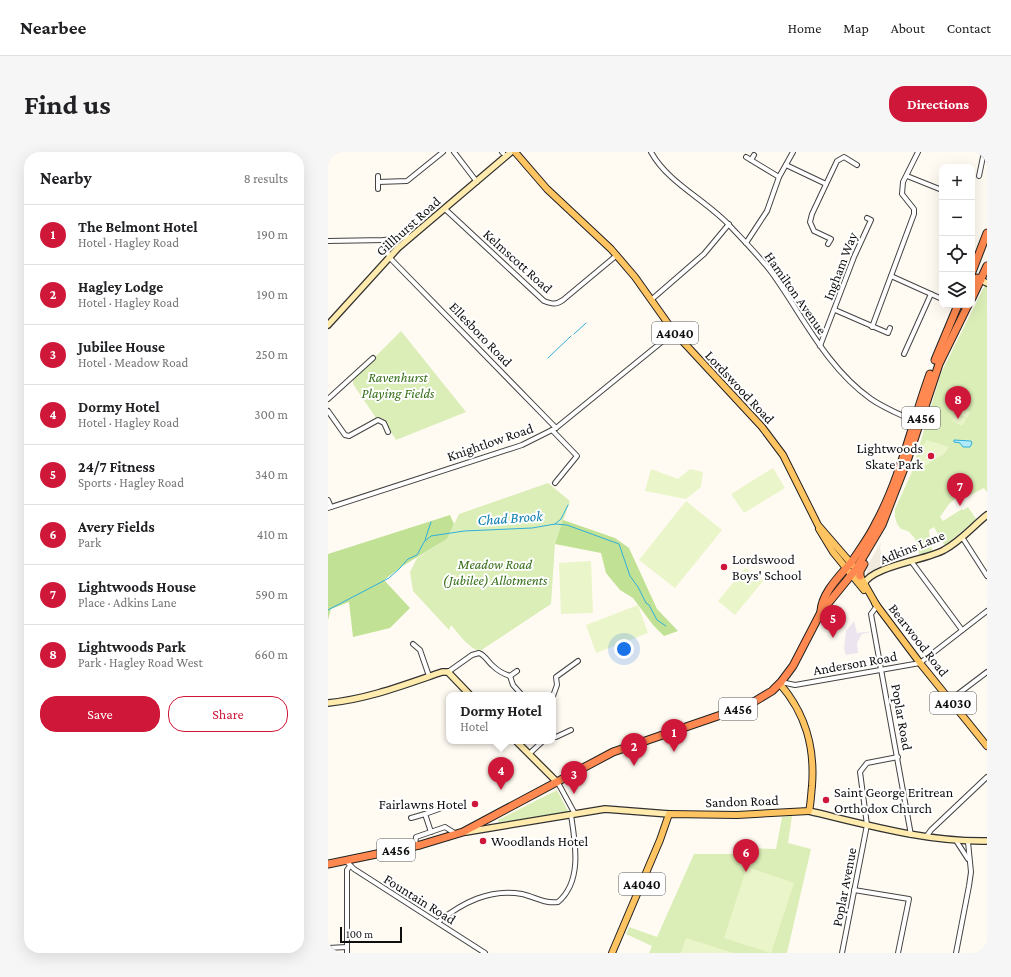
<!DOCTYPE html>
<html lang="en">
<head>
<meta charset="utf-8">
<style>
  body { margin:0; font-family:"Crimson Pro",serif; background:#f6f6f6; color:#202124 }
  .controls { position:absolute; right:12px; top:12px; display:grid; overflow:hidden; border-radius:8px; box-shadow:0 4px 16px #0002 }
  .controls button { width:36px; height:36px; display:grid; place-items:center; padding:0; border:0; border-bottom:1px solid #e0e0e0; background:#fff; color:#202124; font:20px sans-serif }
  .scale { position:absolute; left:12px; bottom:10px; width:62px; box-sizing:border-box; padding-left:4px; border:2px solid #101010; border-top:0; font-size:11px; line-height:14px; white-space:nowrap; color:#101010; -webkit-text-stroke:3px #fff; paint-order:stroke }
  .you { position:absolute; left:296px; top:497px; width:14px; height:14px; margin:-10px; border:3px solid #fff; border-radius:50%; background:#1a73e8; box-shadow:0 0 0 6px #1a73e833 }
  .badge { display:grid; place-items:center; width:26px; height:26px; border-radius:50%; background:#cf1839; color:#fff; font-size:13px; font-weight:700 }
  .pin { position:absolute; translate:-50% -33px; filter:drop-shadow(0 1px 2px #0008) }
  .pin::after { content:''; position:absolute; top:21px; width:14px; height:12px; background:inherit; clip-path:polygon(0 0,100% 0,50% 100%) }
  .popup { position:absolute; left:118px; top:540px; width:110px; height:52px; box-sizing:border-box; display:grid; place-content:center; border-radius:8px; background:#fff; filter:drop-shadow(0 1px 3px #0005); font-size:13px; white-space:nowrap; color:#757577 }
  .popup b { font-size:15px; color:#202124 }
  .popup::after { content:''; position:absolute; left:50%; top:100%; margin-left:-8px; border:8px solid transparent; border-top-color:#fff }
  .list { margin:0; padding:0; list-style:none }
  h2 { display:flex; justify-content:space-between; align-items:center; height:52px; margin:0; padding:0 16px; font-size:17px }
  h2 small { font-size:13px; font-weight:400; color:#757577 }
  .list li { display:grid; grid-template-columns:26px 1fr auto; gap:12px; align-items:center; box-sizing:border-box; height:60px; padding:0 16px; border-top:1px solid #e0e0e0 }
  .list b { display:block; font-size:15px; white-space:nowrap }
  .list p { margin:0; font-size:13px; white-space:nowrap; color:#757577 }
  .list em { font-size:13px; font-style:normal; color:#757577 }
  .actions { display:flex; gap:8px; padding:12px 16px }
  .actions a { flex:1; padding:9px 0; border:1px solid #cf1839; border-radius:16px; text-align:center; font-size:14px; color:#cf1839 }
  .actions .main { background:#cf1839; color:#fff }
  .icon { flex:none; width:22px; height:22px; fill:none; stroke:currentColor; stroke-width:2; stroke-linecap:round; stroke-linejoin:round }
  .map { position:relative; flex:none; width:659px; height:801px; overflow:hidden; border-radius:16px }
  header { display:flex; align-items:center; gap:24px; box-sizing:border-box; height:56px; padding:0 20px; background:#fff; border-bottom:1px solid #e0e0e0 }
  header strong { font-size:19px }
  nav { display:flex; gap:22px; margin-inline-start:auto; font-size:14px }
  .intro { display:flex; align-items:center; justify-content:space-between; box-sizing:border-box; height:96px; padding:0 24px }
  h1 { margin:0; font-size:28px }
  .button { padding:10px 18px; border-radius:16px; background:#cf1839; color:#fff; font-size:14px; font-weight:700 }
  main { display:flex; gap:24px; padding:0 24px }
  aside { flex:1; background:#fff; border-radius:16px; box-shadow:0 4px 16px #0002 }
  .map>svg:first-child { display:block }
  .industrial { fill:#ece4ef }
  .green { fill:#dbeeb7 }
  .forest { fill:#c1e194 }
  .pitch { fill:#ebf5ca }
  .plaza { fill:#f1eadf }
  .water { fill:#b1eafc; stroke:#30aedb }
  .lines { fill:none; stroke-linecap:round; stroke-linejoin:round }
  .stream { stroke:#30aedb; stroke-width:1 }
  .street-casing { stroke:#434343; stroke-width:6 }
  .secondary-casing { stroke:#323232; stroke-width:8 }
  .primary-casing { stroke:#212121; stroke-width:8 }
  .highway-casing { stroke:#212121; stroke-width:9 }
  .street { stroke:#fff; stroke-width:4 }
  .secondary { stroke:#ffebad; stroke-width:5.5 }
  .primary { stroke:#ffc462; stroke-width:6 }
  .highway { stroke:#ff8950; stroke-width:7 }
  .poi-dot { fill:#cf1839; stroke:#fff; stroke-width:1.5 }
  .labels { text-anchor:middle; stroke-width:4; stroke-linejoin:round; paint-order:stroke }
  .shield { fill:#fff; stroke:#585858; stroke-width:1 }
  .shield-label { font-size:13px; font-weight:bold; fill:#101010 }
  .street-label { font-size:14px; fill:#101010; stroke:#fff }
  .park-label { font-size:14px; font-style:italic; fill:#366f18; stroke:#fff }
  .poi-label { font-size:14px; fill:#101010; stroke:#fff; text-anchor:start }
  .water-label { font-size:15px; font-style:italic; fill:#0b7eb0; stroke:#fff }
</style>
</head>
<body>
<header>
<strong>Nearbee</strong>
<nav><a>Home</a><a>Map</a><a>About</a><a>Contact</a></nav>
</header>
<div class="intro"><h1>Find us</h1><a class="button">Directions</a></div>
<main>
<aside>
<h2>Nearby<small>8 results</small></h2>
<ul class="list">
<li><span class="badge">1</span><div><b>The Belmont Hotel</b><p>Hotel · Hagley Road</p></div><em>190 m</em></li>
<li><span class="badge">2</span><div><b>Hagley Lodge</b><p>Hotel · Hagley Road</p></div><em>190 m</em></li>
<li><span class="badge">3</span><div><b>Jubilee House</b><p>Hotel · Meadow Road</p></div><em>250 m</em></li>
<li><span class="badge">4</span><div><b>Dormy Hotel</b><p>Hotel · Hagley Road</p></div><em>300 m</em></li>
<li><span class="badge">5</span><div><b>24/7 Fitness</b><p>Sports · Hagley Road</p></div><em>340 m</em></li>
<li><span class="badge">6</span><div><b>Avery Fields</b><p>Park</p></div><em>410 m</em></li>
<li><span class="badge">7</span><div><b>Lightwoods House</b><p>Place · Adkins Lane</p></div><em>590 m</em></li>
<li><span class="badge">8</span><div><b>Lightwoods Park</b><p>Park · Hagley Road West</p></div><em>660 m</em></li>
</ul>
<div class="actions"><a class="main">Save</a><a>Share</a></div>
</aside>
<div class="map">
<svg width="659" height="801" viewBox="0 0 659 801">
  <rect width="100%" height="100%" fill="#fffbf2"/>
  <path class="industrial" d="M 526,469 L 529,481 L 547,479 L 534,482 L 529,491 L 530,501 L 518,503 L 516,496 L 518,479 Z"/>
  <g class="green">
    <path d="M 659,129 L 659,340 L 656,336 L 637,346 L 633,342 L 621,352 L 612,365 L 615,369 L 634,357 L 635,358 L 640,355 L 648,367 L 617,394 L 606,375 L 601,378 L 602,392 L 605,399 L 591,404 L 591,397 L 586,385 L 580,379 L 573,377 L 569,372 L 567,365 L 567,357 L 583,322 L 613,221 Z"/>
    <path d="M 73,179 L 138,260 L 68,288 L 54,266 L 48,266 L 25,232 L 25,227 Z"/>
    <path d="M 220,331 L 242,349 L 227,392 L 223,452 L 152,499 C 140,496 131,482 123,473 L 121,478 L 85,439 L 82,420 L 89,406 L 119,387 L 131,362 Z"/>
    <path d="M 229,638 L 240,659 L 239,661 L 171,672 L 170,668 Z"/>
    <path d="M 464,664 L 460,691 L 483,697 L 459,801 L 321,801 L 324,794 L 298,782 L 301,775 L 329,785 L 366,702 L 419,702 L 420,696 L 448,697 L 454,665 Z"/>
  </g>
  <g class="forest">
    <path d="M 122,363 L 126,372 L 119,387 L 73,415 L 56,428 L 82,456 L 62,476 L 25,485 L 21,450 L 3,457 L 0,468 L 0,402 Z"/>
    <path d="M 235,368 L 287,386 L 301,396 L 329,457 L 350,479 L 336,484 L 325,473 L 305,446 L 292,438 L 278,421 L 273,401 L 227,392 Z"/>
  </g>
  <g class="pitch">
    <path d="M 628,253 L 642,260 L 639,266 L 625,259 Z"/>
    <path d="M 627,262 L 638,267 L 634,274 L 624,269 Z"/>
    <path d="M 599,288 L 621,295 L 615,303 L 605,308 L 589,320 L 588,316 L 596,292 Z"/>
    <path d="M 445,316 L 457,336 L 416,361 L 403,342 Z"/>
    <path d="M 323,317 L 350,327 L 362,317 L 375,320 L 373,335 L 358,347 L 317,339 Z"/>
    <path d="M 358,349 L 394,378 L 347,436 L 311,408 Z"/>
    <path d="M 263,409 L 265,461 L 233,462 L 231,411 Z"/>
    <path d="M 417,416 L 435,429 L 407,463 L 390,449 Z"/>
    <path d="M 310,453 L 320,481 L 268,501 L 258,473 Z"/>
    <path d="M 419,715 L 466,731 L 443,801 L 396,786 Z"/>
    <path d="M 358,786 L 405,801 L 353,801 Z"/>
  </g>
  <path class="plaza" d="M 553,390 L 552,397 L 557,415 L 539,423 L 538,416 Z"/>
  <path class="water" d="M 626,288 L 643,289 L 644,291 L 642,295 L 635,295 L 632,291 L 626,290 Z"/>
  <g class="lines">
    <g class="stream">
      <path d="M 246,182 L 258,171"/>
      <path d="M 220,206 L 243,184"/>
      <path d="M 227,372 L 233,367 L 240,353"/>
      <path d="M 97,388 L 103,370"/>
      <path d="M 0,458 L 61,426 L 72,416 L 80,407 L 89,403 L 96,390 L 103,384 L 136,379 L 204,376 L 227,372 L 239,373 L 291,392 L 302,424 L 310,435 L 318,451 L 321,453 L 329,468 L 338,474"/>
    </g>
    <g class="street-casing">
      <g id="street">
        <path d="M 126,0 L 149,30"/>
        <path d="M 174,0 L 175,1"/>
        <path d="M 323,0 C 340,31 378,48 402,74 C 416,89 432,105 444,121 C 475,164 498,215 543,247 C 556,256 571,262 586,269"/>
        <path d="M 418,5 L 451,25"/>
        <path d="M 423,8 L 426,3"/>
        <path d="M 458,13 L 498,32"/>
        <path d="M 579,24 L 614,38"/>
        <path d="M 651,24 L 656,0"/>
        <path d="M 50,30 L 50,24"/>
        <path d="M 50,37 L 50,30 L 79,29 L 115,0"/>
        <path d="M 117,57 L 216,149 C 224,152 228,153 235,148 L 289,103"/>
        <path d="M 56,88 L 61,105 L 228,276"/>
        <path d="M 0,89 L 56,88 L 82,85"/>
        <path d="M 418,91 L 439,59 L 451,25 L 465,0"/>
        <path d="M 500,92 L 503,87 L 486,79 L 482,70 L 484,62 L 509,9 L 516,5 L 529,13"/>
        <path d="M 563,124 L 614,147"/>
        <path d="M 323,148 L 376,102 L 401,72"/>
        <path d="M 507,158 L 560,181 L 562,176"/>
        <path d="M 544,175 L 586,62 L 586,57 L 574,42 L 575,30 L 590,0"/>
        <path d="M 492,194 L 526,105 L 543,68 L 539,66"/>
        <path d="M 576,202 L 603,142"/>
        <path d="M 0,247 L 45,206"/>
        <path d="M 0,259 L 17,283 L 21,284 L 50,268 L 56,271 L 60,280"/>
        <path d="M 224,278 L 249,304 L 227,331"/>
        <path d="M 0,348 L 3,355"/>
        <path d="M 0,356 L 194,293 L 228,276 L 346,180"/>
        <path d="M 634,385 L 659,424"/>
        <path d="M 583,409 L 634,478"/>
        <path d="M 549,454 L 543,462 L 583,683"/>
        <path d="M 85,492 L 92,498 L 101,524"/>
        <path d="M 120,520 L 144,503 L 151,501 C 158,504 160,510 165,514 C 170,519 176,522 182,524 L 189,519"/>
        <path d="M 182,524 L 185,533 L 194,543"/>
        <path d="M 453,530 L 467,533 L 592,511 L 659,459"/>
        <path d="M 225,544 L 229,533 L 228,525 L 250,509"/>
        <path d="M 622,548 L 659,520"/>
        <path d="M 225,563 L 225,566"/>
        <path d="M 225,583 L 228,585 L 243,578"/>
        <path d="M 201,602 L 215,589"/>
        <path d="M 229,629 L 247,662"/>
        <path d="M 83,666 L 97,662"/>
        <path d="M 103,680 L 97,662 L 111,657"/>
        <path d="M 598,685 L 603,678 L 659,625"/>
        <path d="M 629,690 L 640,707"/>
        <path d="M 87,694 L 88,685 L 117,675 L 128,682"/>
        <path d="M 18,709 L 26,717 L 157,801"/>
        <path d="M 526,738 L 581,747 L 570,801"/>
        <path d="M 110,770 C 134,751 162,736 194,742 C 207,745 217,752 230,750 C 255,729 247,690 243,663"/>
        <path d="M 0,796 L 19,795"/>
        <path d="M 19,801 L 19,718 L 22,714"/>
        <path d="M 514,801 L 539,673 L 532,620 L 539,611 L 570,605"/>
        <path d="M 628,801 L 641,734 L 643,720 L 640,690"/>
      </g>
    </g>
    <g class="secondary-casing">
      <g id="secondary">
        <path d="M 653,128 L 659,131"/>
        <path d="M 0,173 L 70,96 L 183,0"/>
        <path d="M 536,432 C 544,414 599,408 616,398 C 633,389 645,374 659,363"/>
        <path d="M 0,551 C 40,547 76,533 114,520 L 120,520 L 142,543"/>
        <path d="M 188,589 L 228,629"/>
        <path d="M 481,659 C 540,673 598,690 659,689"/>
        <path d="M 138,680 L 277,657 L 341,662"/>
      </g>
    </g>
    <g class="primary-casing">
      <g id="primary">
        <path d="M 187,0 L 219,37 L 283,97 L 307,125 L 346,180 L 434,275 L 455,303 L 490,373 L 528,417 L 549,454"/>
        <path d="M 491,377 L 505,400 L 536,438"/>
        <path d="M 547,451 L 592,511 L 659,594"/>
        <path d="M 284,801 L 332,688 L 341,662 L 409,663 L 481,659 C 483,651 483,642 484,634 C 487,595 478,562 452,532"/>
      </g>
    </g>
    <g class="highway-casing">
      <g id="highway">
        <path d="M 644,120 L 659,81"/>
        <path d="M 644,129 L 649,126 L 653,128"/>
        <path d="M 644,146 L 659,114"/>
        <path d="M 607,208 L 630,153"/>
        <path d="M 532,424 L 532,419 L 536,412"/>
        <path d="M 493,459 C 494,440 514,422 525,408 C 533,396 542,384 548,371 C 573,325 584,271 602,222"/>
        <path d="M 0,712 L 92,693 L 135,680 L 285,600 L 419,554 L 444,539 L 453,530 L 465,514 L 493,460 L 528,417 L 554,373 L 580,306 L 611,212 L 640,153"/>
      </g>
    </g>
    <use href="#street" class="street"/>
    <use href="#secondary" class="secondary"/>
    <use href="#primary" class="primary"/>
    <use href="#highway" class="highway"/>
  </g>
  <g class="poi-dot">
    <circle cx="603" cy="304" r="4"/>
    <circle cx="396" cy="415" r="4"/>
    <circle cx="498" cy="648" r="4"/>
    <circle cx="147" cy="652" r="4"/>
    <circle cx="155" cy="689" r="4"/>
  </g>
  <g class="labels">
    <g class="shield">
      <rect x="324" y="170" width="46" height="22" rx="3"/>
      <rect x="574" y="255" width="38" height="22" rx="3"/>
      <rect x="602" y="540" width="46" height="22" rx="3"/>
      <rect x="391" y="546" width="38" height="22" rx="3"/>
      <rect x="49" y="687" width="38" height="22" rx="3"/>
      <rect x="291" y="721" width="46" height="22" rx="3"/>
    </g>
    <g class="shield-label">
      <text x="347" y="186">A4040</text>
      <text x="593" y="271">A456</text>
      <text x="625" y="556">A4030</text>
      <text x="410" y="562">A456</text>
      <text x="68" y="703">A456</text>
      <text x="314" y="737">A4040</text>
    </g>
    <g class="street-label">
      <text transform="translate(80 74) rotate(-42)" y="5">Gillhurst Road</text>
      <text transform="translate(190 109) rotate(42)" y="5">Kelmscott Road</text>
      <text transform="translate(512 114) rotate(-69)" y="5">Ingham Way</text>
      <text transform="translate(468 141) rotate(55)" y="5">Hamilton Avenue</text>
      <text transform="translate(153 182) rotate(46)" y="5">Ellesboro Road</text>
      <text transform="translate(412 235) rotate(47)" y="5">Lordswood Road</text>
      <text transform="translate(162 290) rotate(-19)" y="5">Knightlow Road</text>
      <text transform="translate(584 395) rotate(-22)" y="5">Adkins Lane</text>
      <text transform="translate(591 488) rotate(52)" y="5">Bearwood Road</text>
      <text transform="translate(527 511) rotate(-10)" y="5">Anderson Road</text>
      <text transform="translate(574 565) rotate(80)" y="5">Poplar Road</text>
      <text transform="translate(414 649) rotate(-2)" y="5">Sandon Road</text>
      <text transform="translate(516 735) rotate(-79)" y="5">Poplar Avenue</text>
      <text transform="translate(92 747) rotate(32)" y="5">Fountain Road</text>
    </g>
    <g class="park-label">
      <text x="70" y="230">Ravenhurst<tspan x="70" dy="16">Playing Fields</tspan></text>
      <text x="167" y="417">Meadow Road<tspan x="167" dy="16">(Jubilee) Allotments</tspan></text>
    </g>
    <g class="poi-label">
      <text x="595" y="301" text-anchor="end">Lightwoods<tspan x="595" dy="16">Skate Park</tspan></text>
      <text x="404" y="412">Lordswood<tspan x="404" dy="16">Boys' School</tspan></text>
      <text x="506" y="645">Saint George Eritrean<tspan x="506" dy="16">Orthodox Church</tspan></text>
      <text x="139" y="657" text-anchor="end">Fairlawns Hotel</text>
      <text x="163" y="694">Woodlands Hotel</text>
    </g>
    <g class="water-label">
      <text transform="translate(182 366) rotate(-4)" y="5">Chad Brook</text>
    </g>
  </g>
</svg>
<div class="controls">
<button>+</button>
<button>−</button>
<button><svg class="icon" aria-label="locate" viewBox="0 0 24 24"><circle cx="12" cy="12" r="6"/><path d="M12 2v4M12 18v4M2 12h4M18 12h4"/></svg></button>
<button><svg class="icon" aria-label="layers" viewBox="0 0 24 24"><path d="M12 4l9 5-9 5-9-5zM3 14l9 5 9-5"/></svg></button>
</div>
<div class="scale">100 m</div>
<div class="you"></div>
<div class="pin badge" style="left:346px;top:600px">1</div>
<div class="pin badge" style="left:306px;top:614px">2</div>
<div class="pin badge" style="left:246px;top:642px">3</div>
<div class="pin badge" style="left:173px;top:638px">4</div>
<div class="popup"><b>Dormy Hotel</b>Hotel</div>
<div class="pin badge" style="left:505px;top:486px">5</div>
<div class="pin badge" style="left:418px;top:720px">6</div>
<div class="pin badge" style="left:632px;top:354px">7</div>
<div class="pin badge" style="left:630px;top:267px">8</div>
</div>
</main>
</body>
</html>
